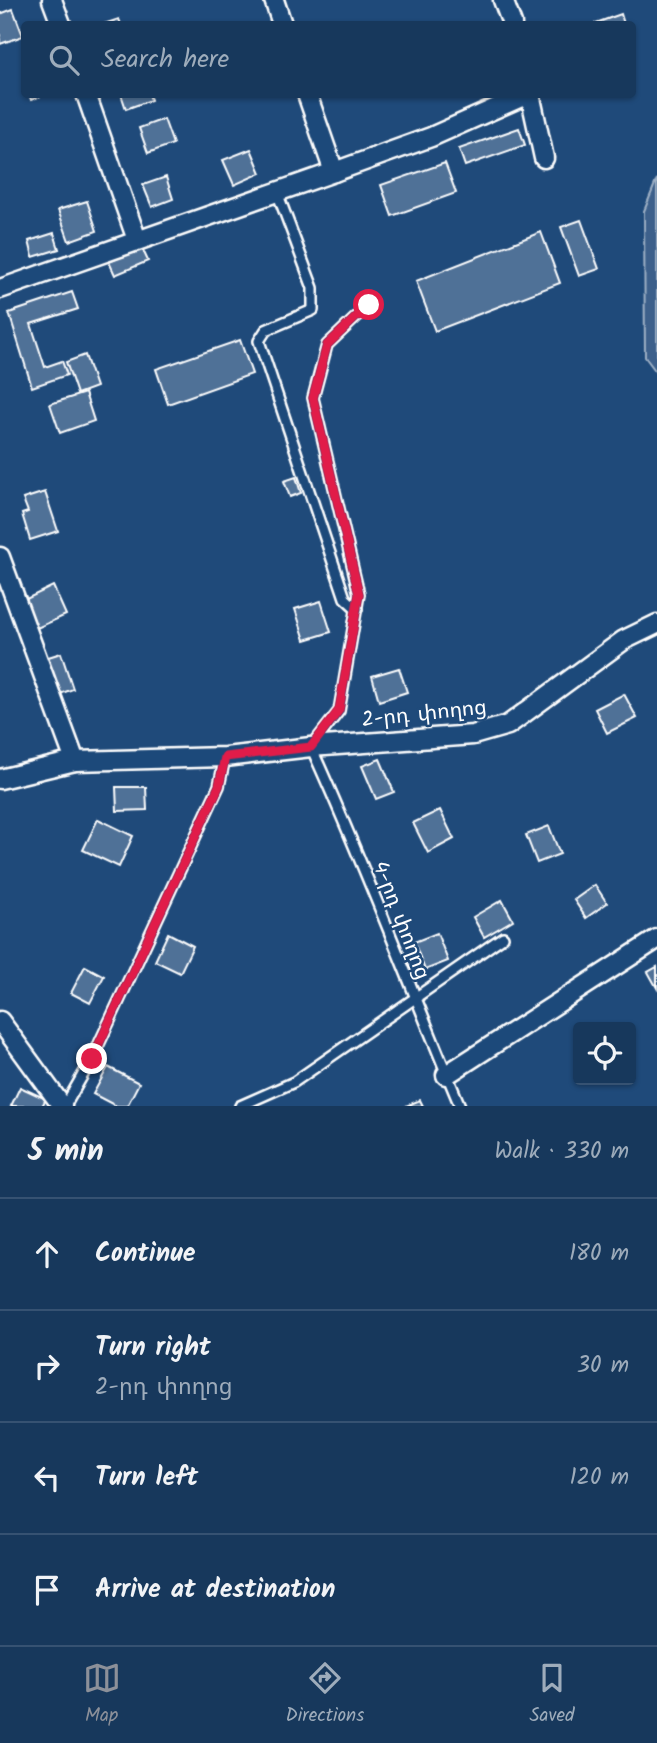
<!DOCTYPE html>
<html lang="en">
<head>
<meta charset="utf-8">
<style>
  body { margin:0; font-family:Kalam,"Noto Sans Armenian",sans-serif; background:#244365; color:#f1f3f6 }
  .controls { position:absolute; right:21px; bottom:21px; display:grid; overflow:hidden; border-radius:7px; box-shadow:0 2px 5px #0004 }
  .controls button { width:63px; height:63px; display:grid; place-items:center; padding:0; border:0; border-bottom:2px solid #365272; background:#17385c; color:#f1f3f6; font:35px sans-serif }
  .stop { position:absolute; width:21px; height:21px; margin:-16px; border:5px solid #e11d48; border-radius:50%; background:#fff }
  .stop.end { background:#e11d48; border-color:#fff; box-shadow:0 2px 7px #0008 }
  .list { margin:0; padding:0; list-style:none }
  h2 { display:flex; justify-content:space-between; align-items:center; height:91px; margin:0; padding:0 28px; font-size:30px }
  h2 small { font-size:23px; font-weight:400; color:#9eacbb }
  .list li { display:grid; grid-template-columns:46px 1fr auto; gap:21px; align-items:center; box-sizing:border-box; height:112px; padding:0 28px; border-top:2px solid #365272 }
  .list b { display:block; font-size:26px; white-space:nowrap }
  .list p { margin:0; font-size:23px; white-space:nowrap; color:#9eacbb }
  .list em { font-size:23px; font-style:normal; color:#9eacbb }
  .icon { flex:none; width:38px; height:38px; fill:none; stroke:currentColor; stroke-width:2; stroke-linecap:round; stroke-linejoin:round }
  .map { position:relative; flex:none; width:657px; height:1106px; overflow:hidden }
  .search { position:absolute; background:#17385c; box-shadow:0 2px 5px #0004; left:21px; right:21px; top:21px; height:77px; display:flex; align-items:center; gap:18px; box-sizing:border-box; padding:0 24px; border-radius:7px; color:#9eacbb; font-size:26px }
  .sheet { height:539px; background:#17385c }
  nav { display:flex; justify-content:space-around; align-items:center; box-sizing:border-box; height:98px; border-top:2px solid #365272; background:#17385c; font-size:19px; color:#9eacbb }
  nav a { display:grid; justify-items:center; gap:4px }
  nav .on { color:#8c9099 }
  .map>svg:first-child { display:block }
  .green { fill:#3c618b; stroke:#9eb0c5; stroke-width:2 }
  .building { fill:#507197; stroke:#fff; stroke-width:2 }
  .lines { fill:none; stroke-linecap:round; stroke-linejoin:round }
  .lane-casing { stroke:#fff; stroke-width:14 }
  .street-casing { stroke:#fff; stroke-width:23 }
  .lane { stroke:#1f4a7a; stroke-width:9 }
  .street { stroke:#1f4a7a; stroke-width:18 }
  .route { stroke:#e11d48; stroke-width:9 }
  .labels { text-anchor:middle; stroke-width:5; stroke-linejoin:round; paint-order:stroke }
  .street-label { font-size:21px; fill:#fff; stroke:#1f4a7a }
</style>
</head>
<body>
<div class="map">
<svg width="657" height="1106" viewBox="0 0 657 1106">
  <rect width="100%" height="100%" fill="#1f4a7a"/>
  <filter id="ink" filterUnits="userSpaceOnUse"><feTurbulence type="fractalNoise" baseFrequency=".0143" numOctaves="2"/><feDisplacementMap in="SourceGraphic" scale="14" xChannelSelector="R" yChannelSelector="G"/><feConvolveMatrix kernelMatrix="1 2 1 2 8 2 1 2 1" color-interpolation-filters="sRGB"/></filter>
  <g filter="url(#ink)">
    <path class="green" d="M 657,179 L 657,373 L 645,357 L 644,211 Z"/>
    <g class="building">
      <path d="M 13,9 L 23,36 L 0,44 L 0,14 Z"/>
      <path d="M 621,14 L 624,24 L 597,24 L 596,23 Z"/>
      <path d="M 119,19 L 121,24 L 104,24 Z"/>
      <path d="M 29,94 L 46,94 L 31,100 Z"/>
      <path d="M 121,94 L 149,94 L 151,100 L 126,109 Z"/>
      <path d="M 164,119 L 173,144 L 148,153 L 139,128 Z"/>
      <path d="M 519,128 L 525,145 L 465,166 L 459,149 Z"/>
      <path d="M 251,149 L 261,173 L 234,185 L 223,160 Z"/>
      <path d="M 445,163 L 456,193 L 392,216 L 381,185 Z"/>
      <path d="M 166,177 L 173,199 L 152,207 L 143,185 Z"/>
      <path d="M 87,201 L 97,231 L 69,241 L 58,210 Z"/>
      <path d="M 581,220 L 599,269 L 579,276 L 561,227 Z"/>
      <path d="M 541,232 L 560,283 L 435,331 L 416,281 Z"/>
      <path d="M 54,233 L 59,249 L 33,257 L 29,241 Z"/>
      <path d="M 142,248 L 148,261 L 115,275 L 109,262 Z"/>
      <path d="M 72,292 L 78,309 L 31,324 L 45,367 L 62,361 L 67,375 L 32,387 L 9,313 Z"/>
      <path d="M 240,340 L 252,374 L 168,404 L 156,369 Z"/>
      <path d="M 85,355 L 96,387 L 77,394 L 66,362 Z"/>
      <path d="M 85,393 L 94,421 L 60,433 L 50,404 Z"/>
      <path d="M 296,477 L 301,493 L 290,497 L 284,481 Z"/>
      <path d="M 45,492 L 58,531 L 30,540 L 22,514 L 28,512 L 23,499 Z"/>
      <path d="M 53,586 L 66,615 L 37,628 L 24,600 Z"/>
      <path d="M 321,601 L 331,632 L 305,640 L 295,609 Z"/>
      <path d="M 61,653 L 73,689 L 55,696 L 42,659 Z"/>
      <path d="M 399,668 L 407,692 L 379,701 L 372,676 Z"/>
      <path d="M 624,694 L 637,718 L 607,733 L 595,709 Z"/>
      <path d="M 380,759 L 394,792 L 376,799 L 362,766 Z"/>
      <path d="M 116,787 L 146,787 L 147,810 L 117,811 Z"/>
      <path d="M 440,810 L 454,839 L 428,853 L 413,823 Z"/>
      <path d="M 98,819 L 133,836 L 119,867 L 83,850 Z"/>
      <path d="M 549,826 L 560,854 L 537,863 L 526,835 Z"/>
      <path d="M 595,885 L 607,903 L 586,918 L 574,900 Z"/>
      <path d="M 502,900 L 513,920 L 484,937 L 473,917 Z"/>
      <path d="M 168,933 L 193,946 L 180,973 L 155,961 Z"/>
      <path d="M 437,933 L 448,961 L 425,970 L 414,942 Z"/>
      <path d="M 85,966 L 104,976 L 90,1003 L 71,993 Z"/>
      <path d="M 657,967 L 657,988 L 648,972 Z"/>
      <path d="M 108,1067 L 139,1083 L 127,1106 L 116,1106 L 93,1094 Z"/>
      <path d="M 20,1087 L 46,1099 L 42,1106 L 11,1106 Z"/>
      <path d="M 420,1100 L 423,1106 L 406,1106 Z"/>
    </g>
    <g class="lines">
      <g class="lane-casing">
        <g id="lane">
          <path d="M 277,192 L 313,288 L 313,310 L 266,330 L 259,341 L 345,598 L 357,609"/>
          <path d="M 369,305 L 327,345 L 313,398 L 359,594 L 339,711 L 311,747 C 365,865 410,987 460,1106"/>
          <path d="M 65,1106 L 92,1059 L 219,786 L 225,757"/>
          <path d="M 240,1106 L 294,1082 L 503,937"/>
        </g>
      </g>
      <g class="street-casing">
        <g id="street">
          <path d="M 52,0 L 61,24"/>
          <path d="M 274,0 L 282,24"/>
          <path d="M 503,0 L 512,24"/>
          <path d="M 86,94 L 137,240"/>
          <path d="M 307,94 L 334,172"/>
          <path d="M 530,94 L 544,158"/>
          <path d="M 0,289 L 334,172 L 431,137 L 528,94"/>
          <path d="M 0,557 L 75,761"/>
          <path d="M 0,779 L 75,761 L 225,757 L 311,747 L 473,735 L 508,725 L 624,640 L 657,624"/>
          <path d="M 0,1021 L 62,1106"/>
          <path d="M 446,1075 L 657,939"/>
        </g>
      </g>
      <use href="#lane" class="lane"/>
      <use href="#street" class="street"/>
    </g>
  </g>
  <g class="lines" filter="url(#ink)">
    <path class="route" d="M 92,1059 L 219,786 L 225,757 L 311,747 L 339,710 L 359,594 L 313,398 L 327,345 L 369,305"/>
  </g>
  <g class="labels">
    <g class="street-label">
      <text transform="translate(424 713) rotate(-6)" y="7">2-րդ փողոց</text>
      <text transform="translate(402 920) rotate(69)" y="7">4-րդ փողոց</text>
    </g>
  </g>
</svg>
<div class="controls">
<button><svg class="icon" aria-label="locate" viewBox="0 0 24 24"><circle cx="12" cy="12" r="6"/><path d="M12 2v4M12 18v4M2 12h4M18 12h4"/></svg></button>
</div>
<div class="stop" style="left:369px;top:305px"></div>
<div class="stop end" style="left:92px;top:1059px"></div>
<div class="search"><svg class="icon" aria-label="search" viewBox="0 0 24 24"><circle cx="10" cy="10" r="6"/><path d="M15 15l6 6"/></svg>Search here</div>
</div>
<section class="sheet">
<h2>5 min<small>Walk · 330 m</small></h2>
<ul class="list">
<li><svg class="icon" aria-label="ahead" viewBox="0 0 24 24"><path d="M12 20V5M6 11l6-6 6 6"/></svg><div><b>Continue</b></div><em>180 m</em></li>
<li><svg class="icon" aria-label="right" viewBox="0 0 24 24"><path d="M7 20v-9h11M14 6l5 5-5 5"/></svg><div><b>Turn right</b><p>2-րդ փողոց</p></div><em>30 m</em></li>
<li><svg class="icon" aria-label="left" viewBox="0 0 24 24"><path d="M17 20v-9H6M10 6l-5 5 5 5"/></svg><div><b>Turn left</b></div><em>120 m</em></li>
<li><svg class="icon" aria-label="arrive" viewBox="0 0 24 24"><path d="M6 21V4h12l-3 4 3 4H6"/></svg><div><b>Arrive at destination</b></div></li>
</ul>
</section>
<nav>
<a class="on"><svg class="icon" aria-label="map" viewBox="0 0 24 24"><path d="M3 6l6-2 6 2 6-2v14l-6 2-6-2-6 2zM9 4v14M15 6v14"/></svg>Map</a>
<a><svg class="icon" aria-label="directions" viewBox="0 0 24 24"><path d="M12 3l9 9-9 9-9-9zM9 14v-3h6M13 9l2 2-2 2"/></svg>Directions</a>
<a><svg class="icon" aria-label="saved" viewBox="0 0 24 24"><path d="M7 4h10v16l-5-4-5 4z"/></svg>Saved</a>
</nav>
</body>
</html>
